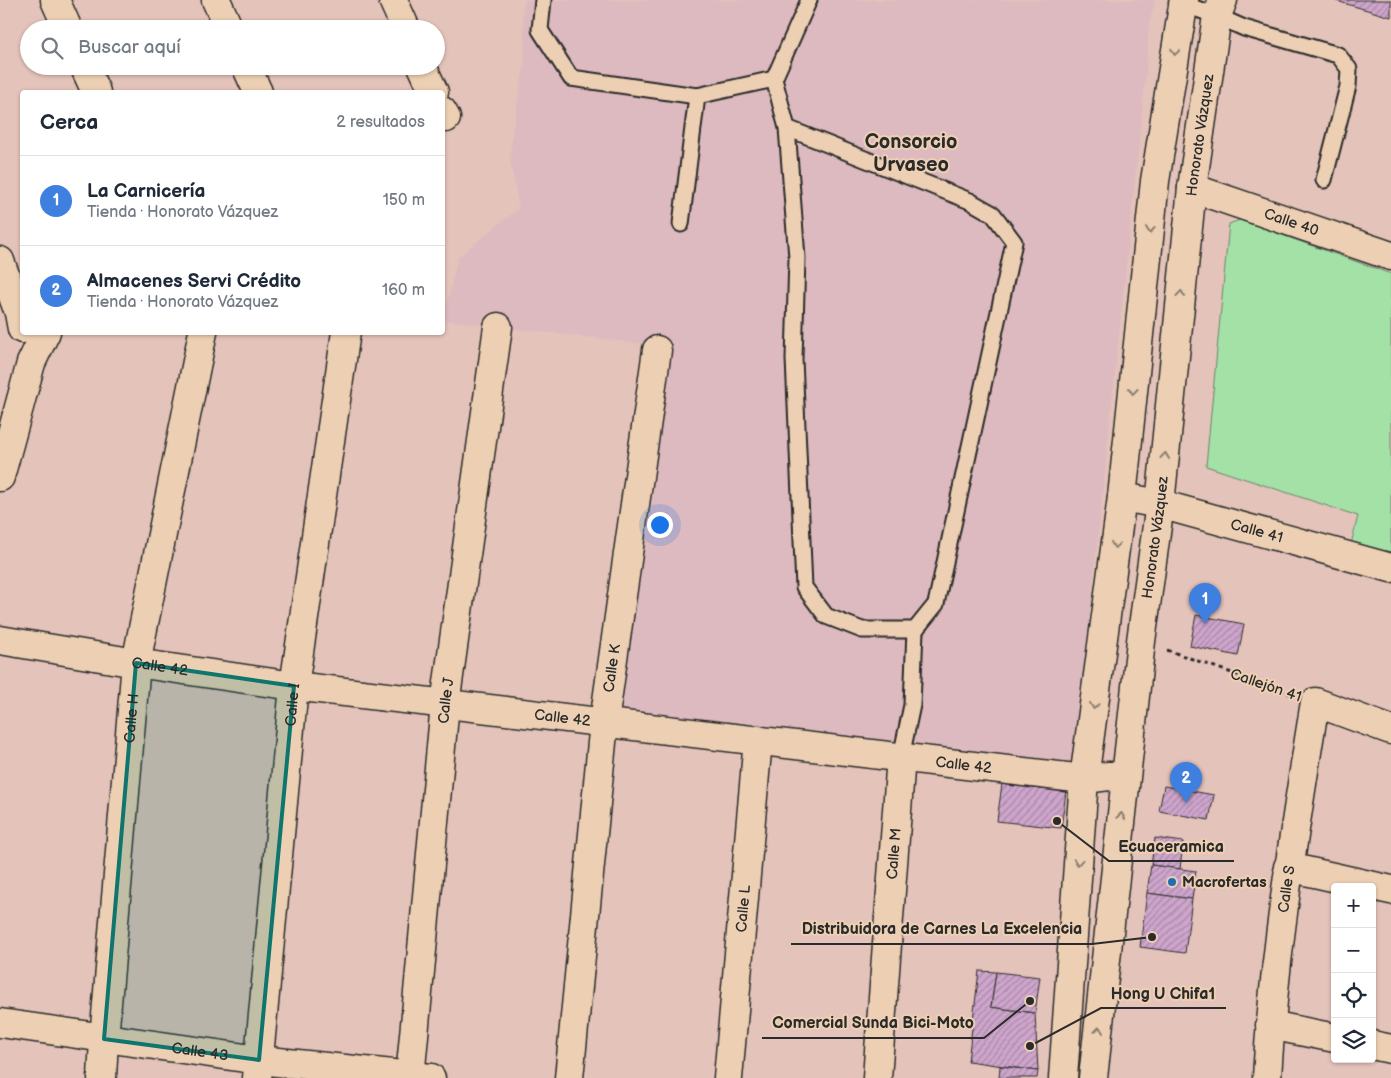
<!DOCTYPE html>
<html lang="es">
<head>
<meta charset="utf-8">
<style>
  body { margin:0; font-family:"Balsamiq Sans",sans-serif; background:#f6f6f7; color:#1f2937 }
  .controls { position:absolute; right:15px; bottom:15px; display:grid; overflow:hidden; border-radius:5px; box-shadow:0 1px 4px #0004 }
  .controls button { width:45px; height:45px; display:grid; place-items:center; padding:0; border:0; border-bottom:1px solid #e0e1e3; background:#fff; color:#1f2937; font:25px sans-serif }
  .you { position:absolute; left:659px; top:524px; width:18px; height:18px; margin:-12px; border:4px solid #fff; border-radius:50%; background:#1a73e8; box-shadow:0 0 0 8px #1a73e833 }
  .badge { display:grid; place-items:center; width:32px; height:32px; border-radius:50%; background:#0b8043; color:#fff; font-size:16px; font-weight:700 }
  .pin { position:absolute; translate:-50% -41px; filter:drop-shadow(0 1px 2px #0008) }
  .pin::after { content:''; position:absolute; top:26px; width:18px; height:15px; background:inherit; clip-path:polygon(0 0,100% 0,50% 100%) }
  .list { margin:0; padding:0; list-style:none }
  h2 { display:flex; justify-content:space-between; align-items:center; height:65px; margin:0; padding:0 20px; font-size:21px }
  h2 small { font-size:16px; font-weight:400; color:#747a83 }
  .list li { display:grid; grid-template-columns:32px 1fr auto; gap:15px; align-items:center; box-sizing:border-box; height:90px; padding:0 20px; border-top:1px solid #e0e1e3 }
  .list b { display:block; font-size:19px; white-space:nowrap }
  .list p { margin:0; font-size:16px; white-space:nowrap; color:#747a83 }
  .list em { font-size:16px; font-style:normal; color:#747a83 }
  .icon { flex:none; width:28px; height:28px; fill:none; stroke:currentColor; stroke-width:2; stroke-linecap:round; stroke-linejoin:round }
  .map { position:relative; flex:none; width:1391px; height:1078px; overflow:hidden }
  .search { position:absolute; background:#fff; box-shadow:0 1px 4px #0004; left:20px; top:20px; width:425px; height:55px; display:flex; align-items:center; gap:12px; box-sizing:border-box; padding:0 18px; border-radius:28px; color:#747a83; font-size:19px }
  .panel { position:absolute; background:#fff; box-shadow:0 1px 4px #0004; left:20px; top:90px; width:425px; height:245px; border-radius:5px }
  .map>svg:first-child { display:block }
  .built { fill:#ddbabf }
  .grass { fill:#a4e1a7; stroke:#688669 }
  .building { fill:url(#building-hatch); stroke:#2b2b2b }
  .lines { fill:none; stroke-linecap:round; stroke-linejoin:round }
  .service-casing { stroke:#2b2b2b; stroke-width:19 }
  .minor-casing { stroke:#2b2b2b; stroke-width:31 }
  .tertiary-casing { stroke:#2b2b2b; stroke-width:31 }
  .path { stroke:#2b2b2b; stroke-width:3; stroke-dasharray:4 4; stroke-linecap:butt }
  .service { stroke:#edd0b3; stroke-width:15 }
  .minor { stroke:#edd0b3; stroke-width:28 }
  .tertiary { stroke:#edd0b3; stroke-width:28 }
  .oneway { stroke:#8c7e6f }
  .marked { fill:#0f766e; fill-opacity:0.2; stroke:#0f766e; stroke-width:4; stroke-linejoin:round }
  .poi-dot { fill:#1f6fb2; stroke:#edd0b3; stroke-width:2 }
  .labels { text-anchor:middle; stroke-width:4; stroke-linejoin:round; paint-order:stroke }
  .street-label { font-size:15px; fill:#2b2b2b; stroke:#edd0b3 }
  .poi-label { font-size:15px; font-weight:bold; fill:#2b2b2b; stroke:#edd0b3; text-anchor:start }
  .district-label { font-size:20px; font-weight:bold; fill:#2b2b2b; stroke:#edd0b3 }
  .leader { fill:none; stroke:#2b2b2b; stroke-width:2 }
  .callout-dot { fill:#2b2b2b; stroke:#edd0b3; stroke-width:2 }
  .callout-label { font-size:16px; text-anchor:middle; font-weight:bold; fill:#2b2b2b; stroke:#edd0b3; stroke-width:4; stroke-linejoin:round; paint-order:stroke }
</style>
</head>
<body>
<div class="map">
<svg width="1391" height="1078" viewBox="0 0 1391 1078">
  <defs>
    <pattern id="building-hatch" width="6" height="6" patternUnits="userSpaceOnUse" patternTransform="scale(1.25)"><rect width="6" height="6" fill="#cea5cc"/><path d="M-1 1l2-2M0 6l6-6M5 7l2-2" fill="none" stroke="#a787a6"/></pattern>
  </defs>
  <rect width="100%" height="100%" fill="#e4c3ba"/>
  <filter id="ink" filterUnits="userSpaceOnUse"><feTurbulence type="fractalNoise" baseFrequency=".02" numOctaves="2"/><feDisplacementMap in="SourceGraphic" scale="10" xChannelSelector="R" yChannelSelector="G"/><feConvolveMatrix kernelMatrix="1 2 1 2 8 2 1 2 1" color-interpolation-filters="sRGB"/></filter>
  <g filter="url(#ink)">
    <path class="built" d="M 525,0 L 1155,0 L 1149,25 L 1146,74 L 1074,768 L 611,713 L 661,346 L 443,320 L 458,257 L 519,208 L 510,161 L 512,135 L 525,62 L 523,9 Z"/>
    <path class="grass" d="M 1240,220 L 1391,274 L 1391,552 L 1351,544 L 1358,516 L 1206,466 L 1229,224 Z"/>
    <g class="building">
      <path d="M 1333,0 L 1391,0 L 1391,17 Z"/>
      <path d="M 1196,615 L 1244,624 L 1238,656 L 1190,646 Z"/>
      <path d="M 1002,784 L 1066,792 L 1061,828 L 997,821 Z"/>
      <path d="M 1164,786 L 1214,795 L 1209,820 L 1159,811 Z"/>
      <path d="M 1155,838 L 1183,842 L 1180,869 L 1151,865 Z"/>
      <path d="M 1151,865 L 1196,871 L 1192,899 L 1147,893 Z"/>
      <path d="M 1147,893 L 1192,899 L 1185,953 L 1140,947 Z"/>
      <path d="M 979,971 L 996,972 L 991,1007 L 1035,1013 L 1038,1071 L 968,1061 Z"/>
      <path d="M 996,972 L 1040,977 L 1035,1013 L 991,1007 Z"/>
      <path d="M 1000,1066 L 1038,1071 L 1037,1078 L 999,1078 Z"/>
    </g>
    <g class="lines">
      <g class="service-casing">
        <g id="service">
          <path d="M 543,0 L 540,30 L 571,78 L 697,96 L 774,79"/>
          <path d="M 1177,2 L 1217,16 L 1244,28 L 1338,55 L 1349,69 L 1348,86 L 1324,180"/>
          <path d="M 787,128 L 970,201 L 993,214 L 1014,242 L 936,604 L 915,630 L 862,630 L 826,616 L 804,587 L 794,359 L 797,258 L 787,128 L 774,79 L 809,0"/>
          <path d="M 681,224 L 697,96"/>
          <path d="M 901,757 L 912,705 L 915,630"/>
        </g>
      </g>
      <g class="minor-casing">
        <g id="minor">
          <path d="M 55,0 L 68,29"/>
          <path d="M 216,0 L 229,29"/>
          <path d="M 393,0 L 406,29"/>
          <path d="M 84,66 L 96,92"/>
          <path d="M 246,66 L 258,92"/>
          <path d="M 422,66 L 434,92"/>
          <path d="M 442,111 L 446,118"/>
          <path id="s1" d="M 1192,188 L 1391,256"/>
          <path d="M 0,261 L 19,313 L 22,329"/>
          <path d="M 0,477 L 31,363 L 46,332"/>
          <path id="s2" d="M 1122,497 L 1160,504 L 1391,568"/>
          <path id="s3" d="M 0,640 L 136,663 L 294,686 L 1084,779 L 1109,776 L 1125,777"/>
          <path d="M 1288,867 L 1391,890"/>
          <path id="s4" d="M 0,1023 L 259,1060 L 431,1078"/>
          <path d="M 1270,1025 L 1335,1038"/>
          <path d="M 1372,1045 L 1391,1049"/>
          <path id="s5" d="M 102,1078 L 104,1039 L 136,663 L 203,332"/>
          <path id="s6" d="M 257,1078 L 294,686 L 346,332"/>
          <path id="s7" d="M 410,1078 L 445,704 L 498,327"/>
          <path id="s8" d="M 569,1078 L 604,722 L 657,350"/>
          <path id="s9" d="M 728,1078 L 758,740"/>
          <path id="s10" d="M 877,1078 L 901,757"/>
          <path id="s11" d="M 1267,1078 C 1274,952 1295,827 1315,702 L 1391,730"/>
        </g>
      </g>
      <g class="tertiary-casing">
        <g id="tertiary">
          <path d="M 1063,1078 L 1084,779 L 1122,497 L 1155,181 L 1184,0"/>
          <path id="s12" d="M 1093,1078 L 1141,641 L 1160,504 L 1192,188 L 1217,16 L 1223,0"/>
        </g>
      </g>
      <path class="path" d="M 1167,650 L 1291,694"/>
      <use href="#service" class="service"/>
      <use href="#minor" class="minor"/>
      <use href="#tertiary" class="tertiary"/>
    </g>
    <defs><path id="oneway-chevron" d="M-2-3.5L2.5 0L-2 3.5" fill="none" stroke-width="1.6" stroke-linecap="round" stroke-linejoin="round" transform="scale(1.25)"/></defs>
    <g class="oneway">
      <use href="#oneway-chevron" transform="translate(1175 52) rotate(99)"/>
      <use href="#oneway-chevron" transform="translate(1150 230) rotate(96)"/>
      <use href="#oneway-chevron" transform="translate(1181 294) rotate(-84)"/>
      <use href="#oneway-chevron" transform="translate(1133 391) rotate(96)"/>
      <use href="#oneway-chevron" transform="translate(1165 456) rotate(-84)"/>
      <use href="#oneway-chevron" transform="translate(1115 545) rotate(98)"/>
      <use href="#oneway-chevron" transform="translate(1094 706) rotate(98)"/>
      <use href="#oneway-chevron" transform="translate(1121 816) rotate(-84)"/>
      <use href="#oneway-chevron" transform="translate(1078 862) rotate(94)"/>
      <use href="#oneway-chevron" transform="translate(1099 1030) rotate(-84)"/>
    </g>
  </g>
  <path class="marked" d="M 136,663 L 294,686 L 259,1060 L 104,1039 Z"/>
  <circle class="poi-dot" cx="1172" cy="882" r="5"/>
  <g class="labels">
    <g class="street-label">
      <text dy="5" stroke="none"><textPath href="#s12" startOffset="949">Honorato Vázquez</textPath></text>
      <text dy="5" stroke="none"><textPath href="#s1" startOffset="105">Calle 40</textPath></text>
      <text dy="5" stroke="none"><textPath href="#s2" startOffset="139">Calle 41</textPath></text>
      <text dy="5" stroke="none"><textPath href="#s12" startOffset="544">Honorato Vázquez</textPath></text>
      <text dy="5" stroke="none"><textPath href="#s3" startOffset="162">Calle 42</textPath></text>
      <text dy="5" stroke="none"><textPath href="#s8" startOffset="412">Calle K</textPath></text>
      <text transform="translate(1266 685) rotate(19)" y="5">Callejón 41</text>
      <text dy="5" stroke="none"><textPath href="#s7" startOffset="379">Calle J</textPath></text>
      <text dy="5" stroke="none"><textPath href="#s6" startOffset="375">Calle I</textPath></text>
      <text dy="5" stroke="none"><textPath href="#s5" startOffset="361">Calle H</textPath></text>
      <text dy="5" stroke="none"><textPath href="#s3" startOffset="568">Calle 42</textPath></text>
      <text dy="5" stroke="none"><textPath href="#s3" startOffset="972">Calle 42</textPath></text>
      <text dy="5" stroke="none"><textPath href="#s10" startOffset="225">Calle M</textPath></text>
      <text dy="5" stroke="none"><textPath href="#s11" startOffset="190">Calle S</textPath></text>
      <text dy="5" stroke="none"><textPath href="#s9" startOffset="170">Calle L</textPath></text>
      <text dy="5" stroke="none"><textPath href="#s4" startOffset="202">Calle 43</textPath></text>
    </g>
    <g class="poi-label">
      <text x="1182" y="887">Macrofertas</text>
    </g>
    <g class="district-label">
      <text x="911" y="148">Consorcio<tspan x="911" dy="23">Urvaseo</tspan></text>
    </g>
  </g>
  <path class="leader" d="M1057 821L1109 861H1234M1152 937L1092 944H791M1030 1046L1101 1008H1226M1030 1001L984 1038H762"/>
  <g class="callout-dot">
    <circle cx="1057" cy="821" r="5"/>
    <circle cx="1152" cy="937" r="5"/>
    <circle cx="1030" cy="1046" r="5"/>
    <circle cx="1030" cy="1001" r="5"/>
  </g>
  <g class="callout-label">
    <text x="1171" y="852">Ecuaceramica</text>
    <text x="942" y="934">Distribuidora de Carnes La Excelencia</text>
    <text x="1163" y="999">Hong U Chifa1</text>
    <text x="873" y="1028">Comercial Sunda Bici-Moto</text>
  </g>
</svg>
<div class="controls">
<button>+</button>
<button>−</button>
<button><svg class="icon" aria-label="locate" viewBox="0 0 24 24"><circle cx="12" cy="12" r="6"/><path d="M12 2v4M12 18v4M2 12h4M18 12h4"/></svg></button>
<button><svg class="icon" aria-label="layers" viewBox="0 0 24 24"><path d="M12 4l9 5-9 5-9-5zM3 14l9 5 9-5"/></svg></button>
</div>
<div class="you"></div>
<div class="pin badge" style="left:1205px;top:624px;background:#3f7fe0">1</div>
<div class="pin badge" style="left:1186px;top:803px;background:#3f7fe0">2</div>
<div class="search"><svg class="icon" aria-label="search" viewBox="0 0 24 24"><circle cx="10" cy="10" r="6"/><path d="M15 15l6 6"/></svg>Buscar aquí</div>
<section class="panel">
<h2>Cerca<small>2 resultados</small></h2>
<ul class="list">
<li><span class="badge" style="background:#3f7fe0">1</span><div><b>La Carnicería</b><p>Tienda · Honorato Vázquez</p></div><em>150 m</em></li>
<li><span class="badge" style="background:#3f7fe0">2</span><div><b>Almacenes Servi Crédito</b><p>Tienda · Honorato Vázquez</p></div><em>160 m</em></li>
</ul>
</section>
</div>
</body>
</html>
